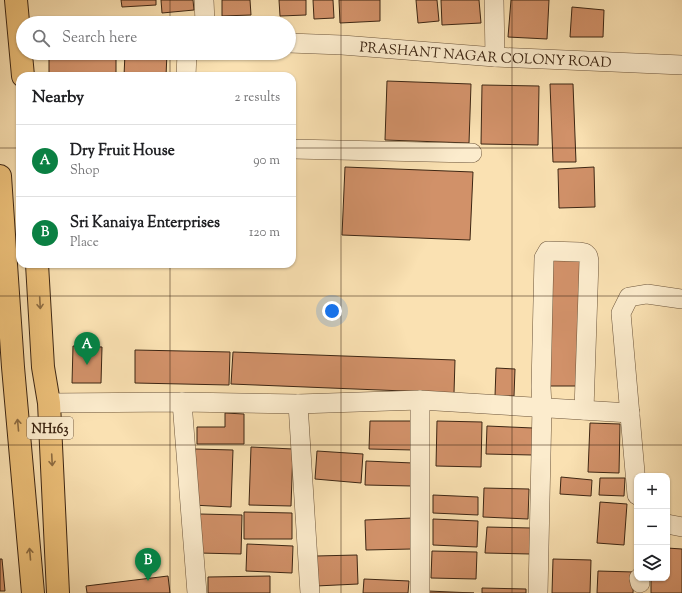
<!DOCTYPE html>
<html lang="en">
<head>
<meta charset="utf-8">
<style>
  body { margin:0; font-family:"Sorts Mill Goudy",serif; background:#f6f6f6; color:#202124 }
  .controls { position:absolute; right:12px; bottom:12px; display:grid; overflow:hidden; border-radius:8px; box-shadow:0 1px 3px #0004 }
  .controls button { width:36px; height:36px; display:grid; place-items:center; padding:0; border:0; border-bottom:1px solid #e0e0e0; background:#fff; color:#202124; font:20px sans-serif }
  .you { position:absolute; left:332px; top:311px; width:14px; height:14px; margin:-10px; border:3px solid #fff; border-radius:50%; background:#1a73e8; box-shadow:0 0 0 6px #1a73e833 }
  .badge { display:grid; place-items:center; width:26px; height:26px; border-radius:50%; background:#0b8043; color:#fff; font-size:13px; font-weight:700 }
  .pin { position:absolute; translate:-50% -33px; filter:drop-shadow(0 1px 2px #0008) }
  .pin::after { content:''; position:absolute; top:21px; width:14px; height:12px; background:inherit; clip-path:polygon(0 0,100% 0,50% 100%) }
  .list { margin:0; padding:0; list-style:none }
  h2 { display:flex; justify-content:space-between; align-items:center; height:52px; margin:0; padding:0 16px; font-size:17px }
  h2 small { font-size:13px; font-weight:400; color:#757577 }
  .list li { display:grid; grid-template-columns:26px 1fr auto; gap:12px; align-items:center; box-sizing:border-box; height:72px; padding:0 16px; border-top:1px solid #e0e0e0 }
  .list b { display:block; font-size:15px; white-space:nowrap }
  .list p { margin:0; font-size:13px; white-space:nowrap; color:#757577 }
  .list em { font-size:13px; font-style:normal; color:#757577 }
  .icon { flex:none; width:22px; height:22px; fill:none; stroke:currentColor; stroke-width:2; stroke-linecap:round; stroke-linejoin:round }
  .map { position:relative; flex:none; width:682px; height:593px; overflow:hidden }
  .search { position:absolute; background:#fff; box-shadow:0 1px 3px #0004; left:16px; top:16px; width:280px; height:44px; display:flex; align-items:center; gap:10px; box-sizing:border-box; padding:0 14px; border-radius:22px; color:#757577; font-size:15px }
  .panel { position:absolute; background:#fff; box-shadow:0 1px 3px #0004; left:16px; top:72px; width:280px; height:196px; border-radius:12px }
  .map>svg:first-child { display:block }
  .building { fill:#d19169; stroke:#3d2613 }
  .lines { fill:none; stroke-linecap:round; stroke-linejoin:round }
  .minor-casing { stroke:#6c553b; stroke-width:20 }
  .highway-casing { stroke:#3d2613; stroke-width:24 }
  .minor { stroke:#fceccd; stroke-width:19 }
  .highway { stroke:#edc079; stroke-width:22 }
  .oneway { stroke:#8c6b41 }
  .grid { fill:none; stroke:#3d2613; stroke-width:1; stroke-opacity:0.55 }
  .labels { text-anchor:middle; stroke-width:3; stroke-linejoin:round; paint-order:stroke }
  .shield { fill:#fceccd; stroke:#76614b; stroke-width:1 }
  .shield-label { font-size:13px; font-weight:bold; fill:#3d2613 }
  .street-label { font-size:14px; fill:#3d2613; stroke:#fceccd }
</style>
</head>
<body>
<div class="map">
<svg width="682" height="593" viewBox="0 0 682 593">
  <rect width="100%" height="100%" fill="#fae1b2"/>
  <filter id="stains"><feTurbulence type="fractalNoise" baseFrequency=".005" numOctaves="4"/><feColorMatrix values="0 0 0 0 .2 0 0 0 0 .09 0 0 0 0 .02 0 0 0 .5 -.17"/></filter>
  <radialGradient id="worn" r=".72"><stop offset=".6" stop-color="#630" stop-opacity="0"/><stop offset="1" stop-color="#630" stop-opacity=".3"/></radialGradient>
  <g class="building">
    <path d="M 121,0 L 156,0 L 156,5 L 122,7 Z"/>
    <path d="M 161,0 L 193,0 L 194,10 L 162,13 Z"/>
    <path d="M 222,0 L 250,0 L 251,15 L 222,16 Z"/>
    <path d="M 279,0 L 306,0 L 306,15 L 280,16 Z"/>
    <path d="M 313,0 L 333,0 L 334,18 L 314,19 Z"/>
    <path d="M 339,0 L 380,0 L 380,21 L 340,23 Z"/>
    <path d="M 416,0 L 437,0 L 439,21 L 418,23 Z"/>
    <path d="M 441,0 L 479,0 L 481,23 L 442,25 Z"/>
    <path d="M 511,0 L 549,0 L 547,39 L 508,37 Z"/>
    <path d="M 572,7 L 604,10 L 603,37 L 570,37 Z"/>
    <rect x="49" y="53" width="67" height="23"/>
    <path d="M 125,53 L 167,53 L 166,76 L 124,76 Z"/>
    <path d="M 387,81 L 471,84 L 469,143 L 385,140 Z"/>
    <path d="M 550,84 L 573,84 L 576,162 L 553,162 Z"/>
    <path d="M 482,85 L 539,86 L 538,145 L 481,144 Z"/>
    <path d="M 345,167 L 473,172 L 470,240 L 342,235 Z"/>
    <path d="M 594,167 L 595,207 L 559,208 L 558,169 Z"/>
    <path d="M 552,258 L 582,258 L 578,386 L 548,386 Z"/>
    <path d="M 73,346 L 102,347 L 101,383 L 72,383 Z"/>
    <path d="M 135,350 L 230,352 L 229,385 L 135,383 Z"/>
    <path d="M 233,352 L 455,360 L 454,393 L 231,384 Z"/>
    <path d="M 496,368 L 515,369 L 514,396 L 495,396 Z"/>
    <path d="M 225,413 L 244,414 L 244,444 L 197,444 L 197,427 L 225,427 Z"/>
    <path d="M 370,421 L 413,421 L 413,450 L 369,449 Z"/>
    <path d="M 437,421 L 482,422 L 481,467 L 436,466 Z"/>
    <path d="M 590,423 L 620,424 L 619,473 L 588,472 Z"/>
    <path d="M 487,426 L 533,428 L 532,455 L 486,454 Z"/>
    <path d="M 251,447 L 293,449 L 291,506 L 249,505 Z"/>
    <path d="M 195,449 L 233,450 L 231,507 L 192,505 Z"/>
    <path d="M 317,451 L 363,454 L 361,483 L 315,479 Z"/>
    <path d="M 366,461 L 413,463 L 412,486 L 365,485 Z"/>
    <path d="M 561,477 L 592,480 L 591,496 L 560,494 Z"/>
    <path d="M 600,478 L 625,478 L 624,496 L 599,495 Z"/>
    <path d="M 484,488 L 529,489 L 528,519 L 483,517 Z"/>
    <path d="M 433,495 L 478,497 L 478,515 L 433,513 Z"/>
    <path d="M 600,502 L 627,504 L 624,545 L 597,543 Z"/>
    <path d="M 244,512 L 292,513 L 292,539 L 244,539 Z"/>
    <path d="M 200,514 L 242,515 L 241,554 L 199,553 Z"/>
    <path d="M 412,518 L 412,549 L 366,550 L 365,520 Z"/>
    <path d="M 433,519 L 478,521 L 477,547 L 433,545 Z"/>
    <path d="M 487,527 L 531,528 L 530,554 L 485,553 Z"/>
    <path d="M 247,544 L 293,546 L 292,573 L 246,571 Z"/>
    <path d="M 667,548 L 682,549 L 682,593 L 651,593 L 651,578 L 667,578 Z"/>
    <path d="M 432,551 L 477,552 L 476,579 L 431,578 Z"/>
    <path d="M 357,555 L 358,584 L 316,586 L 316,556 Z"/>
    <path d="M 0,559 L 2,559 L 5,591 L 0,591 Z"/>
    <path d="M 553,559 L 591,560 L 590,593 L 552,593 Z"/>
    <path d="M 598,571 L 634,572 L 633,593 L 597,593 Z"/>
    <path d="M 168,576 L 170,593 L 87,593 L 86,586 Z"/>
    <path d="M 270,576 L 270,593 L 208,593 L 208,577 Z"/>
    <path d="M 364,579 L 409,581 L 408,593 L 363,593 Z"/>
    <path d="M 482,588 L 526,589 L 526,593 L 482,593 Z"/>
    <path d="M 428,591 L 474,593 L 428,593 Z"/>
  </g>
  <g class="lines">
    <g class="minor-casing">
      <g id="minor">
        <path d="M 204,0 L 205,23"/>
        <path d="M 494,0 L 495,57"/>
        <path id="s1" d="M 289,43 L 342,45 L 495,57 L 682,65"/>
        <path d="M 186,76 L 187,53"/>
        <path d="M 292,149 L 472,153"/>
        <path d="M 420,400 L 420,593"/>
        <path d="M 182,402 L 197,593"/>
        <path d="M 49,403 L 182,402 L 298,404 L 420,400 L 630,413"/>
        <path d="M 298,404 L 310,593"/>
        <path d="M 637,495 L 621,313 L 629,297 L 647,294 L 682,299"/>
        <path d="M 667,524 L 682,527"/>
        <path d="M 639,578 L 640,583"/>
        <path d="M 538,593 L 542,407 L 541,387 L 544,258 L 548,251 L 580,252 L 585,253 L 588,256 L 589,261 L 584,410"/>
      </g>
    </g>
    <g class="highway-casing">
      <g id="highway">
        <path d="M 16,0 L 23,76"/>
        <path d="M 0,176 L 13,367 L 33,593"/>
        <path d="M 37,264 L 43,367 L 49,403 L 58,593"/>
      </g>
    </g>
    <use href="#minor" class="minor"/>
    <use href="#highway" class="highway"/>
  </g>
  <defs><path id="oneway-shaft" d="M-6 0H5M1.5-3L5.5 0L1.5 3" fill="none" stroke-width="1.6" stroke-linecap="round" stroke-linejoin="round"/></defs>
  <g class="oneway">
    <use href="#oneway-shaft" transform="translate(40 303) rotate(87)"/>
    <use href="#oneway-shaft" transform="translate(18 425) rotate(-95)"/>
    <use href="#oneway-shaft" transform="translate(52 460) rotate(87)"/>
    <use href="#oneway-shaft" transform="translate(30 554) rotate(-95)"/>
  </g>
  <path class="grid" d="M 170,0 L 170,23M 341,0 L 341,593M 512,0 L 512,593M 170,53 L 170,76M 0,148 L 20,148M 292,148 L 682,148M 170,264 L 170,593M 0,296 L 682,296M 0,445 L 682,445"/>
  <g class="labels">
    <rect class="shield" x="27" y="417" width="46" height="22" rx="3"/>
    <g class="shield-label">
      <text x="50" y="433">NH163</text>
    </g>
    <g class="street-label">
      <text dy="5" stroke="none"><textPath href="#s1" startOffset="197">PRASHANT NAGAR COLONY ROAD</textPath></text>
    </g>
  </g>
  <rect width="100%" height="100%" filter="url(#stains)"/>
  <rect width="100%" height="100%" fill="url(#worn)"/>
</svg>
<div class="controls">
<button>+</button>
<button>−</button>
<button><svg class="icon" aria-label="layers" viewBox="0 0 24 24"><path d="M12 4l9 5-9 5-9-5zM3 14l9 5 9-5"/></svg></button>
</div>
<div class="you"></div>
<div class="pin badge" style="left:87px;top:365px">A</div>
<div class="pin badge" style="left:148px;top:581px">B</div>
<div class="search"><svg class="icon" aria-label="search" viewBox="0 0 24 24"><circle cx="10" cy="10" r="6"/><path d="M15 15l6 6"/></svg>Search here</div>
<section class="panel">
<h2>Nearby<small>2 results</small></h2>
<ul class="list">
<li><span class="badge">A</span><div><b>Dry Fruit House</b><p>Shop</p></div><em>90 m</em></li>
<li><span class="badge">B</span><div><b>Sri Kanaiya Enterprises</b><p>Place</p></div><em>120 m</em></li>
</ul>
</section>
</div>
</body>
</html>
